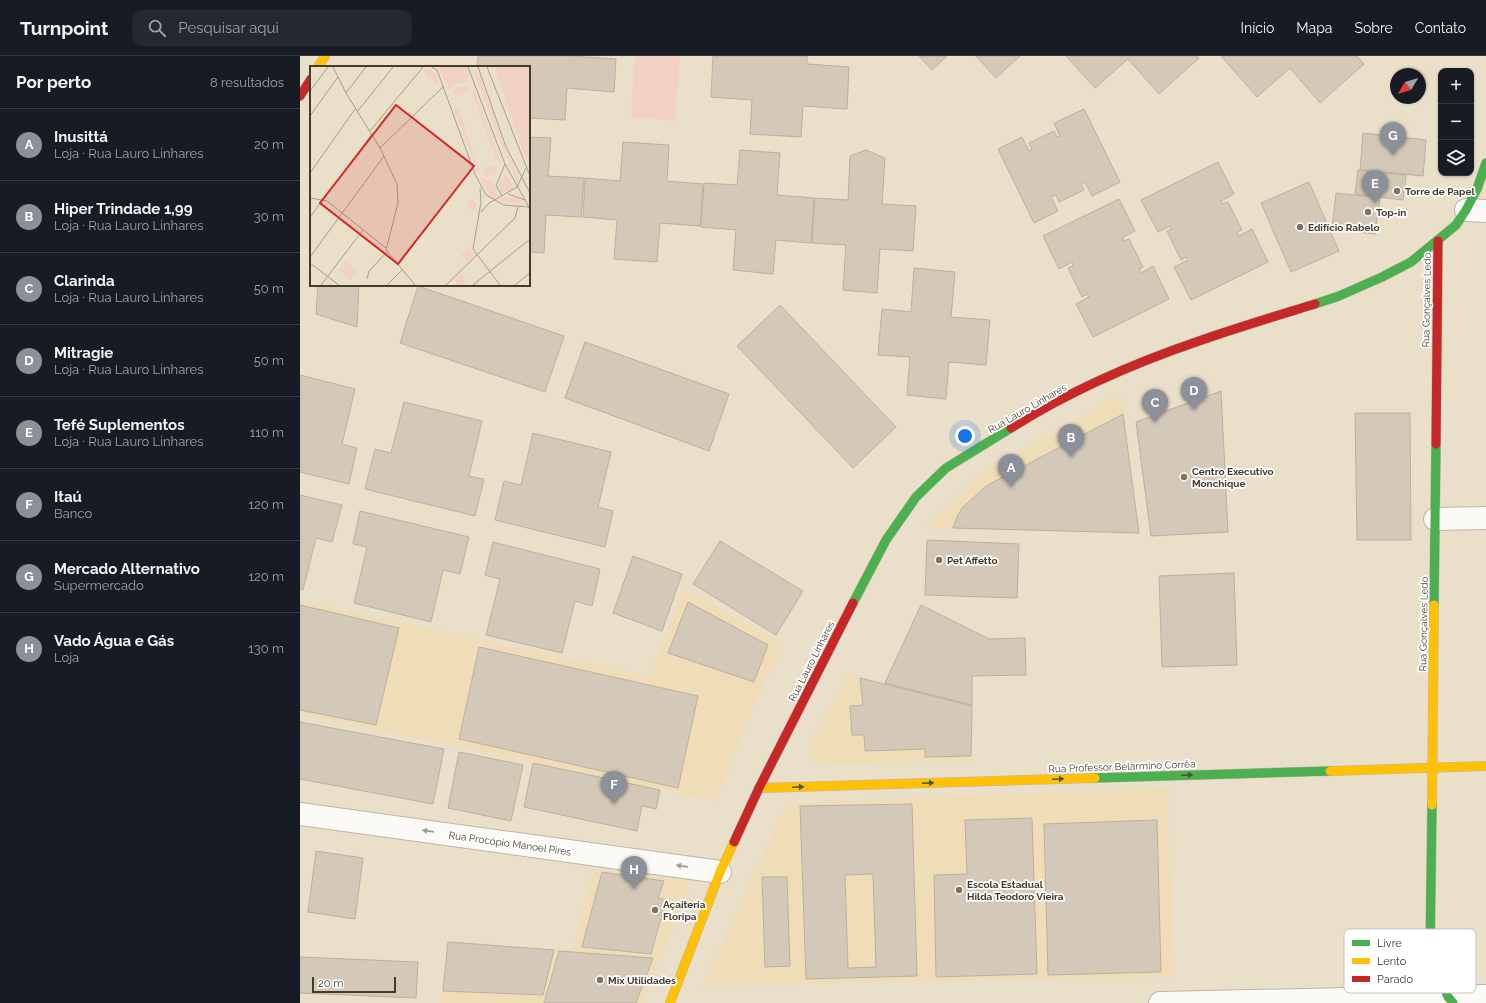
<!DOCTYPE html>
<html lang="pt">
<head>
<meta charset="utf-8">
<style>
  body { margin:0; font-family:Raleway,sans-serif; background:#242831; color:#f1f3f6 }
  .controls { position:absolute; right:12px; top:12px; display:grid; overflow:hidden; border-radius:8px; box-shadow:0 1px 3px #0004 }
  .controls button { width:36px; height:36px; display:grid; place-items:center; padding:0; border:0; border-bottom:1px solid #363941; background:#171b24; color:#f1f3f6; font:20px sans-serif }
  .compass { position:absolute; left:1090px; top:12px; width:36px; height:36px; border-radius:50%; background:#171b24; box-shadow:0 1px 3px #0004; rotate:232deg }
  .scale { position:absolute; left:12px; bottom:10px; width:84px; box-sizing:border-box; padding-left:4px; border:2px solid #433b2b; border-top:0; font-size:11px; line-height:14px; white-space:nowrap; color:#433b2b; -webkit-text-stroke:3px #fff; paint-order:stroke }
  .you { position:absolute; left:665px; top:380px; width:14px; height:14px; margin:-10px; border:3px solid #fff; border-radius:50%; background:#1a73e8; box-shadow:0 0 0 6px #1a73e833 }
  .badge { display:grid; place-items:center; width:26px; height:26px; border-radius:50%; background:#8c9099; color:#fff; font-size:13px; font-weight:700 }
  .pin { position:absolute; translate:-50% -33px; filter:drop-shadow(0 1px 2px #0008) }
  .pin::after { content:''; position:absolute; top:21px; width:14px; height:12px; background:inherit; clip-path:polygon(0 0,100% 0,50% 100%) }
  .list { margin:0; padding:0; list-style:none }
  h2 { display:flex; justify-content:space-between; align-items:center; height:52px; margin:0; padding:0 16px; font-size:17px }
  h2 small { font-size:13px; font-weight:400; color:#9ea1a6 }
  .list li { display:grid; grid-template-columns:26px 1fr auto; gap:12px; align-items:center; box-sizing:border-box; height:72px; padding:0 16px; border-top:1px solid #363941 }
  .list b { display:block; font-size:15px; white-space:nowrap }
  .list p { margin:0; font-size:13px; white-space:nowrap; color:#9ea1a6 }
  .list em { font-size:13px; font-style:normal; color:#9ea1a6 }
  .icon { flex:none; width:22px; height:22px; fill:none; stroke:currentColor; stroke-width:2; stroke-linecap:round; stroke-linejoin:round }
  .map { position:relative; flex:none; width:1186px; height:947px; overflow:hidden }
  header { display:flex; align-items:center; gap:24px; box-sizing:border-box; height:56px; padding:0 20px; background:#171b24; border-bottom:1px solid #363941 }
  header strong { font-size:19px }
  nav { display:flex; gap:22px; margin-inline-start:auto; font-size:14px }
  .search { width:280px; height:36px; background:#242831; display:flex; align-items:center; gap:10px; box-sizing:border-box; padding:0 14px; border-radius:12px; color:#9ea1a6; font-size:15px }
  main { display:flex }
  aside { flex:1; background:#171b24 }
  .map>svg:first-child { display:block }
  .built { fill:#efddb8 }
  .green { fill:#f2d1c5 }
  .building { fill:#d4c8b8; stroke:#bbb0a0; fill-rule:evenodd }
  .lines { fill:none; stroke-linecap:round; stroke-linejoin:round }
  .street-casing { stroke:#bdb5a4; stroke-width:24 }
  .fast-casing { stroke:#bdb5a4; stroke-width:10 }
  .slow-casing { stroke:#bdb5a4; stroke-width:10 }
  .jam-casing { stroke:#bdb5a4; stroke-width:10 }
  .street { stroke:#fcfaf7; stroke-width:22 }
  .fast { stroke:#4caf50; stroke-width:9 }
  .slow { stroke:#ffc107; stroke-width:9 }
  .jam { stroke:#c62828; stroke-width:9 }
  .oneway { fill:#455834 }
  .oneway2 { fill:#a09a91 }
  .poi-dot { fill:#7d7462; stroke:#fff; stroke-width:1.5 }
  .labels { text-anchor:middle; stroke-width:3.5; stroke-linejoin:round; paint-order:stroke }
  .poi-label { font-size:10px; font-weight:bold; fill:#433b2b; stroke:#fff; text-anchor:start }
  .street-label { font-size:10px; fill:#433b2b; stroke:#fff }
  .inset-road { fill:none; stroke:#a79d8a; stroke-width:1 }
  .view { fill:#d62828; fill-opacity:0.15; stroke:#d62828; stroke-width:2 }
  .inset-edge { fill:none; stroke:#433b2b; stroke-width:2 }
  .key { fill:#fff; stroke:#c7c4bf; stroke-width:1 }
  .key-label { font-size:11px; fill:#433b2b }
</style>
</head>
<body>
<header>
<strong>Turnpoint</strong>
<div class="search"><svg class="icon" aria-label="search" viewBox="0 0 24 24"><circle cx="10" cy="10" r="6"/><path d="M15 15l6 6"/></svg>Pesquisar aqui</div>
<nav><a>Início</a><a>Mapa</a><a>Sobre</a><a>Contato</a></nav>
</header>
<main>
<aside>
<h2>Por perto<small>8 resultados</small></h2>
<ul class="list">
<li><span class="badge">A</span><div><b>Inusittá</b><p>Loja · Rua Lauro Linhares</p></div><em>20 m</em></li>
<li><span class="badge">B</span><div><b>Hiper Trindade 1,99</b><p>Loja · Rua Lauro Linhares</p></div><em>30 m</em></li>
<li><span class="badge">C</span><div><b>Clarinda</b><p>Loja · Rua Lauro Linhares</p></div><em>50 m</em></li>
<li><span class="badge">D</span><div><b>Mitragie</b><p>Loja · Rua Lauro Linhares</p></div><em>50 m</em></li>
<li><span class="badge">E</span><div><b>Tefé Suplementos</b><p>Loja · Rua Lauro Linhares</p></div><em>110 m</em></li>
<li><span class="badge">F</span><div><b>Itaú</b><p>Banco</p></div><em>120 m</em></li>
<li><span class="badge">G</span><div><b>Mercado Alternativo</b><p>Supermercado</p></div><em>120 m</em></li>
<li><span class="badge">H</span><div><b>Vado Água e Gás</b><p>Loja</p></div><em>130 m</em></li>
</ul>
</aside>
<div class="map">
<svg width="1186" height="947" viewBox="0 0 1186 947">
  <rect width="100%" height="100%" fill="#eadfc9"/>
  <g class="built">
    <path d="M 821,338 L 840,478 L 625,472 L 681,418 Z"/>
    <path d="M 383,533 L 484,589 L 455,646 L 416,745 L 153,689 L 0,659 L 0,544 L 350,621 Z"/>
    <path d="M 548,618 L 673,650 L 672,704 L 520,709 L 514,705 L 509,699 L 509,692 Z"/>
    <path d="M 868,732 L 874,921 L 403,930 L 487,747 Z"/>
    <path d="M 294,813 L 391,826 L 342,947 L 140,947 L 147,885 L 273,894 Z"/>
  </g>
  <path class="green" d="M 335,0 L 380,0 L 375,65 L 331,61 Z"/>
  <g class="building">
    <path d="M 178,0 L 271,0 L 316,3 L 314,36 L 267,32 L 265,64 L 229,62 L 229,11 L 177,11 Z"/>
    <path d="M 413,0 L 507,0 L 507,8 L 549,11 L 547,53 L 503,50 L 501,81 L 450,78 L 452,44 L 411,41 Z"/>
    <path d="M 619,0 L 647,0 L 632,14 Z"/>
    <path d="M 676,0 L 720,0 L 696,22 Z"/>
    <path d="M 766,0 L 897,0 L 899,2 L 859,38 L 828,3 L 795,32 Z"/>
    <path d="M 921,0 L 1057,0 L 1064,8 L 1020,47 L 990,12 L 957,41 Z"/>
    <path d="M 784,53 L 820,126 L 792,140 L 785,126 L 781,128 L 784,134 L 759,146 L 756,139 L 751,141 L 758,155 L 734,167 L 698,93 L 722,81 L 729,95 L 732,93 L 729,87 L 754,75 L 757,81 L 760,80 L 754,67 Z"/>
    <path d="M 1063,77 L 1126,84 L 1123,120 L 1060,114 Z"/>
    <path d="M 229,81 L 251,82 L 248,120 L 284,122 L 281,161 L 246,159 L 244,197 L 229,196 Z"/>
    <path d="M 323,86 L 369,89 L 367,125 L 403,128 L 400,170 L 360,167 L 357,206 L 314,203 L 317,164 L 283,161 L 285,122 L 320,125 Z"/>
    <path d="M 440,94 L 480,97 L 477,139 L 514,142 L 511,187 L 476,184 L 473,218 L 433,214 L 436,174 L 401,171 L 404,127 L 437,129 Z"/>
    <path d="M 566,94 L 585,102 L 582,148 L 616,150 L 613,195 L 580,193 L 577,237 L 543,234 L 546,189 L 512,187 L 515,142 L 548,144 L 550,100 Z"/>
    <path d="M 918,106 L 934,138 L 921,145 L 923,148 L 928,146 L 942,174 L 937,176 L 939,180 L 952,173 L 968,206 L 891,244 L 874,211 L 888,204 L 886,201 L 881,204 L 867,175 L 872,173 L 870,170 L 858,176 L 841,144 Z"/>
    <path d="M 1058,114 L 1106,119 L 1103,144 L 1055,138 Z"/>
    <path d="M 1009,126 L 1039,195 L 991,216 L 961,147 Z"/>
    <path d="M 1036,137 L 1080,142 L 1075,178 L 1032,173 Z"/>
    <path d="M 819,143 L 835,175 L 823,181 L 824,185 L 829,183 L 843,211 L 839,213 L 841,217 L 853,210 L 869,243 L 793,281 L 776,248 L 789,241 L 787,238 L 782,241 L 768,212 L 773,210 L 772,206 L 759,213 L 743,180 Z"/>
    <path d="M 614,212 L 655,216 L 651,261 L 690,264 L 686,309 L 649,306 L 646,343 L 607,339 L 610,301 L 578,299 L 582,253 L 611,256 Z"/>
    <path d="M 18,229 L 59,229 L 57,271 L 16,258 Z"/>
    <path d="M 118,230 L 264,280 L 245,336 L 100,287 Z"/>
    <path d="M 480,249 L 596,371 L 553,412 L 437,290 Z"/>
    <path d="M 285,286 L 429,338 L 409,395 L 265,342 Z"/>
    <path d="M 0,319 L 55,333 L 42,388 L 57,392 L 49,428 L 0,416 Z"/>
    <path d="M 921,335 L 928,476 L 851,480 L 836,366 Z"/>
    <path d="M 104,346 L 182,365 L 169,420 L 184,423 L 175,460 L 65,433 L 75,393 L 91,397 Z"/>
    <path d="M 1055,357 L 1110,357 L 1111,484 L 1057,484 Z"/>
    <path d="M 823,358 L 839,477 L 653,472 L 657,461 L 662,452 L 686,430 Z"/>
    <path d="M 233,377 L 311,396 L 298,451 L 313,455 L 305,491 L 195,464 L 204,425 L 221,429 Z"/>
    <path d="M 0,439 L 42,449 L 32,486 L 16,482 L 3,534 L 0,533 Z"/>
    <path d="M 60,455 L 169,481 L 160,518 L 143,514 L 131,566 L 54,547 L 67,491 L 53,488 Z"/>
    <path d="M 627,484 L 719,488 L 717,542 L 625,539 Z"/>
    <path d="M 420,485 L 503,535 L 476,579 L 393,528 Z"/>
    <path d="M 193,486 L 300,513 L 292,550 L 275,545 L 262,597 L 186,579 L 200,523 L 185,519 Z"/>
    <path d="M 333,500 L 382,518 L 362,575 L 313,557 Z"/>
    <path d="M 934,517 L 937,609 L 862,611 L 859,520 Z"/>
    <path d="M 388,546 L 468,589 L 454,626 L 368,597 Z"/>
    <path d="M 0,549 L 99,572 L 76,669 L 0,654 Z"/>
    <path d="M 621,549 L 689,583 L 725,582 L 726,619 L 672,620 L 672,649 L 585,627 Z"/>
    <path d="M 179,591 L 398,640 L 378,732 L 159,683 Z"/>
    <path d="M 560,622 L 672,650 L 671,700 L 625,701 L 625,693 L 565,695 L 564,679 L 552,679 L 550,650 L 563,649 Z"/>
    <path d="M 0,666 L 144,693 L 133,748 L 0,723 Z"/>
    <path d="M 159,696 L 223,709 L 211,765 L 148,752 Z"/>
    <path d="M 233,707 L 360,734 L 356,753 L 342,750 L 337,775 L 224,751 Z"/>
    <path d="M 612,748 L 617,920 L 506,923 L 500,750 ZM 573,818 L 576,911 L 548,912 L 545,819 Z"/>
    <path d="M 732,762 L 737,918 L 636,921 L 634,819 L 667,818 L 665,764 Z"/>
    <path d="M 857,764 L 861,916 L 748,919 L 744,768 Z"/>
    <path d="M 16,795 L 63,802 L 55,863 L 8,856 Z"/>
    <path d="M 302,816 L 364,825 L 358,842 L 366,844 L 351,898 L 282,891 Z"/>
    <path d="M 462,821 L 487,821 L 490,910 L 465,911 Z"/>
    <path d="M 148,886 L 254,894 L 243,939 L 143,935 Z"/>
    <path d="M 259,895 L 353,902 L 336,947 L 244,947 Z"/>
    <path d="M 0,901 L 118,906 L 116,942 L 0,937 Z"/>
  </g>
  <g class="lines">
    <g class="street-casing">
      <g id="street">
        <path d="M 1166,154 L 1186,155"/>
        <path d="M 1135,463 L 1186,462"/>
        <path d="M 0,758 L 420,816"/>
        <path d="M 860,947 L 1186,940"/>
      </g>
    </g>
    <g class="fast-casing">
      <g id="fast">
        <path d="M 1015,248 L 1039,240 L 1082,221 L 1111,206 L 1156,169 L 1166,154 L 1177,133 L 1186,107"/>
        <path d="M 553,547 L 586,484 L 616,441 L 646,412 L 711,372"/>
        <path d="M 1134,549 L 1136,388"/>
        <path d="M 795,722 L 1030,715"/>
        <path d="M 1132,749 L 1130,898 L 1148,941 L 1153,947"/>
      </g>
    </g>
    <g class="slow-casing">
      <g id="slow">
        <path d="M 18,11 L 25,0"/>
        <path d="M 1030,715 L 1186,710"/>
        <path d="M 459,732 L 795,722"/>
        <path d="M 1132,749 L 1134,549"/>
        <path d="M 370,947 L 420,816 L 434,786"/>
      </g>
    </g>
    <g class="jam-casing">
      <g id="jam">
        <path d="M 0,40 L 11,23"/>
        <path d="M 711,372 C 768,336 832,308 896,286 C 935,272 976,260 1015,248"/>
        <path d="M 1136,388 L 1138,185"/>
        <path d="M 434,786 L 459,732 L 553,547"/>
      </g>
    </g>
    <use href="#street" class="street"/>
    <use href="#fast" class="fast"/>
    <use href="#slow" class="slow"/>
    <use href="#jam" class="jam"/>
  </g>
  <defs><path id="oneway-solid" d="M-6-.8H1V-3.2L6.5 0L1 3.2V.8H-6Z"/></defs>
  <g class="oneway">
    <use href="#oneway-solid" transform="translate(887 719) rotate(-2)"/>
    <use href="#oneway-solid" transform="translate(758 723) rotate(-2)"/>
    <use href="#oneway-solid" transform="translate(628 727) rotate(-2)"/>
    <use href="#oneway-solid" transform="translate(498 731) rotate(-2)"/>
  </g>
  <g class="oneway2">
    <use href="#oneway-solid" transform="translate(128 775) rotate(-172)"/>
    <use href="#oneway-solid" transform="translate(382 810) rotate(-172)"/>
  </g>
  <g class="poi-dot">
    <circle cx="1097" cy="135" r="4"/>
    <circle cx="1068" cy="156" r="4"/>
    <circle cx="1000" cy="171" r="4"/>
    <circle cx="884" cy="421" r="4"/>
    <circle cx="639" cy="504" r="4"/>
    <circle cx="659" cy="834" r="4"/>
    <circle cx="355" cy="854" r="4"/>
    <circle cx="300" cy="924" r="4"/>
  </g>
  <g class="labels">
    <g class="poi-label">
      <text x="1105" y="139">Torre de Papel</text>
      <text x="1076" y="160">Top-in</text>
      <text x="1008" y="175">Edifício Rabelo</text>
      <text x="892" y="419">Centro Executivo<tspan x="892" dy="12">Monchique</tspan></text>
      <text x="647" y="508">Pet Affetto</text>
      <text x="667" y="832">Escola Estadual<tspan x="667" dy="12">Hilda Teodoro Vieira</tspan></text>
      <text x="363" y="852">Açaiteria<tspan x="363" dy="12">Floripa</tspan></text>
      <text x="308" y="928">Mix Utilidades</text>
    </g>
    <g class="street-label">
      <text transform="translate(1126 244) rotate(-89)" y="4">Rua Gonçalves Ledo</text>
      <text transform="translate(727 352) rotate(-30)" y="4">Rua Lauro Linhares</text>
      <text transform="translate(1123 568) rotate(-89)" y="4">Rua Gonçalves Ledo</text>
      <text transform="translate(511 605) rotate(-63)" y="4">Rua Lauro Linhares</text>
      <text transform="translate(822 710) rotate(-2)" y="4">Rua Professor Belarmino Corrêa</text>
      <text transform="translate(210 787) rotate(8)" y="4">Rua Procópio Manoel Pires</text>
    </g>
  </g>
  <g transform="translate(10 10)">
    <rect width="220" height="220" fill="#eadfc9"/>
    <path d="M 128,1 L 156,1 L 159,10 L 155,17 L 145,18 L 140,24 ZM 163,1 L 171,14 L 194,79 L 209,112 L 207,117 L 165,10 ZM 185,1 L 220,1 L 220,99 L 214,89 ZM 120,3 L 126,8 L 129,22 L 121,12 L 119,14 L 114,5 ZM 151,20 L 159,21 L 157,27 L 148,30 L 143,27 L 143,24 ZM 164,23 L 190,95 L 191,99 L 187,95 L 162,27 ZM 148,41 L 169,103 L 168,106 L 144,43 ZM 184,99 L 188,100 L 186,108 L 177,111 L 173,107 L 175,102 ZM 196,107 L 204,122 L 192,127 L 188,123 L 189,118 ZM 170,111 L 182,116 L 188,130 L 183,133 ZM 197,131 L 207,132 L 215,139 L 188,135 ZM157 139a5 5 0 1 1 10 0a5 5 0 1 1-10 0ZM 160,181 L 164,190 L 157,196 L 151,189 ZM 36,195 L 47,206 L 41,214 L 28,204 ZM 152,207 L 156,219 L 147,219 L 145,213 Z" fill="#f2d1c5"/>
    <path class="inset-road" d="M 23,1 L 36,27 L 70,82 L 87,118 L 88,137 L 76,184 L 105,219M 122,1 L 127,4 L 165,108 L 176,129 L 194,139 L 219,141M 158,1 L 195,98 L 220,143M 168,1 L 196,81 L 220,127M 177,1 L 220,110M 0,25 L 18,1M 36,27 L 56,1M 47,46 L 83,1M 0,50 L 28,11M 60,65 L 113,1M 70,82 L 134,20M 0,107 L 45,43M 207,121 L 216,102M 170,122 L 171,136 L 163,183 L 190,219M 198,128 L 215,134M 192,130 L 186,120 L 195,98M 0,132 L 17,135 L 76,182M 171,146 L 179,137 L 207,121M 0,151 L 62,68M 0,191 L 74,90M 0,197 L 29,219M 57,213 L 59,205 L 77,186M 11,219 L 53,164M 77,219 L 92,204M 136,219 L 205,152 L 208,141M 163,219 L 220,173M 205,219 L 220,207"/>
    <path class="view" d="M 86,39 L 164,100 L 88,198 L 10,137 Z"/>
    <rect width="220" height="220" class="inset-edge"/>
  </g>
  <rect x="1044" y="873" width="132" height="64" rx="6" class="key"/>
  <rect x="1052" y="884" width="18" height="6" fill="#4caf50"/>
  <rect x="1052" y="902" width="18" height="6" fill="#ffc107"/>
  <rect x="1052" y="920" width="18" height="6" fill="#c62828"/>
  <g class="key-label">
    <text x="1077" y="891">Livre</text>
    <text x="1077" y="909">Lento</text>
    <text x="1077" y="927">Parado</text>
  </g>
</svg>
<div class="controls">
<button>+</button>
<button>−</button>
<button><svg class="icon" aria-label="layers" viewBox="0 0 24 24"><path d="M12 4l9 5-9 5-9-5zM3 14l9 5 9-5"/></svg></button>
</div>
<svg class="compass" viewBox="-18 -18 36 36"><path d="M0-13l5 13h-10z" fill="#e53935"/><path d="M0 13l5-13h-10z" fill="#9ea1a6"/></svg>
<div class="scale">20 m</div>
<div class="you"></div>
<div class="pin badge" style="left:711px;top:431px">A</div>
<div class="pin badge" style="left:771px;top:401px">B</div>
<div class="pin badge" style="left:855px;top:366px">C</div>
<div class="pin badge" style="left:894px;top:354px">D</div>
<div class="pin badge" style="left:1075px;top:147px">E</div>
<div class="pin badge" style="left:314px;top:748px">F</div>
<div class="pin badge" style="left:1093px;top:99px">G</div>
<div class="pin badge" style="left:334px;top:833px">H</div>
</div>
</main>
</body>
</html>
